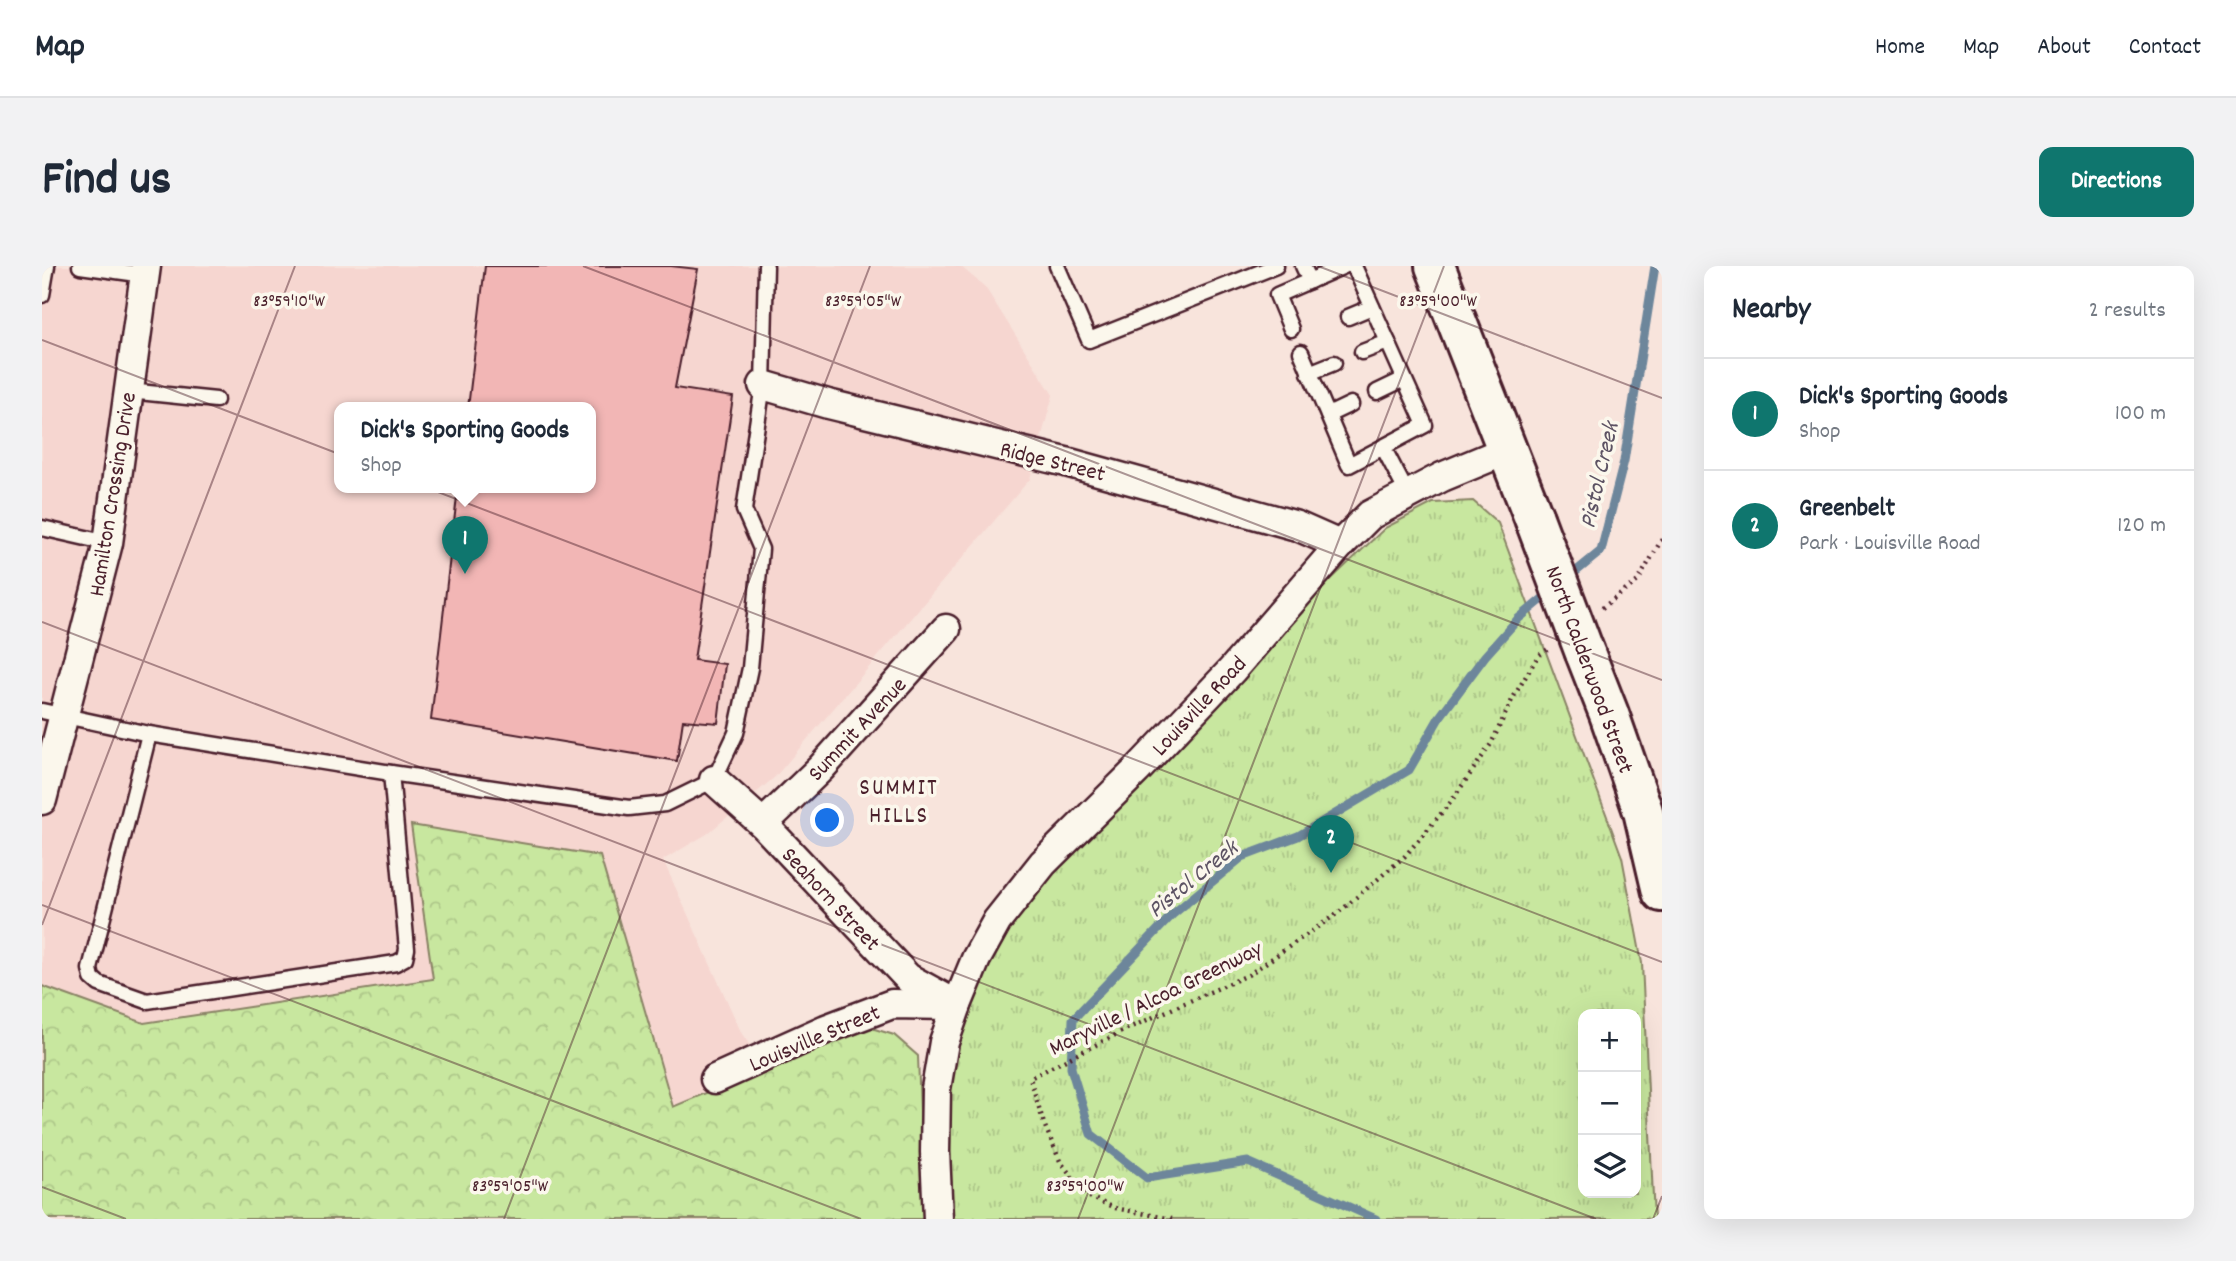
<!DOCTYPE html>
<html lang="en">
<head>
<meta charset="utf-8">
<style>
  body { margin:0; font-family:Dekko,sans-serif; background:#f2f2f3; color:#1f2937 }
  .controls { position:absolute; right:21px; bottom:21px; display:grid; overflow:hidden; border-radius:14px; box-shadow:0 7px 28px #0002 }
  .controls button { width:63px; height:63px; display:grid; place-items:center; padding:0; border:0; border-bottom:2px solid #e0e1e3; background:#fff; color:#1f2937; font:35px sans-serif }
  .you { position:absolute; left:786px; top:555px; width:24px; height:24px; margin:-18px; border:5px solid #fff; border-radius:50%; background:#1a73e8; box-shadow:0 0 0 10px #1a73e833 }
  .badge { display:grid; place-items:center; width:46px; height:46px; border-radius:50%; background:#0f766e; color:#fff; font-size:23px; font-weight:700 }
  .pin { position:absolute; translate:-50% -58px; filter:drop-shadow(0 2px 4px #0008) }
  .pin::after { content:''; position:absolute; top:37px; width:24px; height:21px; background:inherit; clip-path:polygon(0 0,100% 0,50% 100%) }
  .popup { position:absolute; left:292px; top:136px; width:262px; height:91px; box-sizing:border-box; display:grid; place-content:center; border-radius:14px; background:#fff; filter:drop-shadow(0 2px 5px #0005); font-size:23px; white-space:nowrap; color:#747a83 }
  .popup b { font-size:26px; color:#1f2937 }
  .popup::after { content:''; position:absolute; left:50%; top:100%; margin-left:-14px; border:14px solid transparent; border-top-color:#fff }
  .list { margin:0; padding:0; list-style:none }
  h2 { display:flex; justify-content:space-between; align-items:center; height:91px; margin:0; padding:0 28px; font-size:30px }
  h2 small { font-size:23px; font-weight:400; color:#747a83 }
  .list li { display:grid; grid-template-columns:46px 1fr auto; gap:21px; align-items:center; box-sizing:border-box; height:112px; padding:0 28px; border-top:2px solid #e0e1e3 }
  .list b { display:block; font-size:26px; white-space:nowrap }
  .list p { margin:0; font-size:23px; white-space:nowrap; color:#747a83 }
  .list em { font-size:23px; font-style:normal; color:#747a83 }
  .icon { flex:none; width:38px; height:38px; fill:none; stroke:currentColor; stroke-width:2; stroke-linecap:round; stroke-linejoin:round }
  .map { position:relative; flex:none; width:1620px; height:953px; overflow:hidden; border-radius:14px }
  header { display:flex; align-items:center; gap:42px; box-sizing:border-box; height:98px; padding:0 35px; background:#fff; border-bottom:2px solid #e0e1e3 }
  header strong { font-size:33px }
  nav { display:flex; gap:38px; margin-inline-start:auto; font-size:24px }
  .intro { display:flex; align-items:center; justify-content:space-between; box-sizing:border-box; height:168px; padding:0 42px }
  h1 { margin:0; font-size:49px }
  .button { padding:18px 32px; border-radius:14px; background:#0f766e; color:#fff; font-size:24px; font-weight:700 }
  main { display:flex; gap:42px; padding:0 42px }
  aside { flex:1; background:#fff; border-radius:14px; box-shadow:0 7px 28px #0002 }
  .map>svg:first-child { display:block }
  .built { fill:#f6d6d0; fill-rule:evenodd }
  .forest { fill:url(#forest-crowns); stroke:#898365; stroke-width:2 }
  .park { fill:url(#park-tufts); stroke:#898365; stroke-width:2; fill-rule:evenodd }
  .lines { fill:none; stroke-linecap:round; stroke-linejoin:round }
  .stream { stroke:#6d869b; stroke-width:9 }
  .building { fill:#f2b6b5; stroke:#4a1f2b; stroke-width:2 }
  .lane-casing { stroke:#4a1f2b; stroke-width:19 }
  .street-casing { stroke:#4a1f2b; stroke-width:33 }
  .secondary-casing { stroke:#4a1f2b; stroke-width:44 }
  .path { stroke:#4a1f2b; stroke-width:4.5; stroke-dasharray:2 5; stroke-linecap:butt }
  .lane { stroke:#fbf7ec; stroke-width:14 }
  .street { stroke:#fbf7ec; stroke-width:28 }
  .secondary { stroke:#fbf7ec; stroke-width:38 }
  .secondary-bridge-casing { stroke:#4a1f2b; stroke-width:44; stroke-linecap:butt }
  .secondary-bridge { stroke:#fbf7ec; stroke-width:38 }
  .ticks { fill:none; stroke:#4a1f2b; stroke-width:2; stroke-opacity:0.45 }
  .labels { text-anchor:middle; stroke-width:7; stroke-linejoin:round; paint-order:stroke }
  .street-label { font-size:23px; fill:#4a1f2b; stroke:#fbf7ec }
  .water-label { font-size:24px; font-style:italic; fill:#5c5263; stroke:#fbf7ec }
  .neighbourhood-label { font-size:24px; letter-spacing:2px; fill:#4a1f2b; stroke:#fbf7ec }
  .ticks-label { font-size:18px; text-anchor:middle; fill:#4a1f2b; stroke:#fbf7ec; stroke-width:7; stroke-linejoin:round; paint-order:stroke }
</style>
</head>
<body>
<header>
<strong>Map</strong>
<nav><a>Home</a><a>Map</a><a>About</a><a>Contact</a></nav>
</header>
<div class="intro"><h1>Find us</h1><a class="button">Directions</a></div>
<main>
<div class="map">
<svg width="1620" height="953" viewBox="0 0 1620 953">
  <defs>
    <pattern id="forest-crowns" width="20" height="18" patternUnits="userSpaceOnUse" patternTransform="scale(1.75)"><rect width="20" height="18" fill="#c8e79f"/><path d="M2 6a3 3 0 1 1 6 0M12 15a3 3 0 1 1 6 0" fill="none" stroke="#adc689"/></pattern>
    <pattern id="park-tufts" width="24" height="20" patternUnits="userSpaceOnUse" patternTransform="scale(1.75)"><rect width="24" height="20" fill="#c8e79f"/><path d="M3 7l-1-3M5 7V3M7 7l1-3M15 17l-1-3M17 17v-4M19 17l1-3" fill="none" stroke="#adc689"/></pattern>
  </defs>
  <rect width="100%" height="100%" fill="#f8e4dc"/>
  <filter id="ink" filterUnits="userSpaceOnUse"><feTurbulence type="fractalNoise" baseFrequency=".0143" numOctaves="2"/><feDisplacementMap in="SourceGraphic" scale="14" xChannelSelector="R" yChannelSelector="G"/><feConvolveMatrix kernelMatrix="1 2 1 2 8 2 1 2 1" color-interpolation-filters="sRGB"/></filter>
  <g filter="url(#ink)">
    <path class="built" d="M 0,0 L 918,0 L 943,21 L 1011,129 L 988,213 L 733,511 L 665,568 L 621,594 L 700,768 L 726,805 L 852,769 L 876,790 L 876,853 L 0,953 ZM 297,142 L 549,142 L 549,222 L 297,222 Z"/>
    <path class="forest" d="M 369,559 L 558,590 L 631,841 L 823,760 L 852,769 L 876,790 L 882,953 L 0,953 L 0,720 L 102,757 L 391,713 Z"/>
    <path class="park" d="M 1431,235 L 1456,257 L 1580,591 L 1600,697 L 1612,953 L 898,953 L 897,807 L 981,622 L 1152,444 L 1343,262 L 1391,237 ZM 1541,748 L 1594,748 L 1594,927 L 1541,927 Z"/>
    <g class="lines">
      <g class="stream">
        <path d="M 1526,312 L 1559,285 L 1582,195 L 1613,0"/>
        <path d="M 1334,953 L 1206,896 L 1105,912 L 1049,868 L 1029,802 L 1031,753 L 1131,648 L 1200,591 L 1256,570 L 1367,504 L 1397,452 L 1443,390 L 1476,353 L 1510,325"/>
      </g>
    </g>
    <path class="building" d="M 443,0 L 629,0 L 656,3 L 633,122 L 691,131 L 652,394 L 683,398 L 676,457 L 641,454 L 635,495 L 389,454 L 416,222 L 549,222 L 549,142 L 426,142 Z"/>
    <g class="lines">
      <g class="lane-casing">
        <g id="lane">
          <path d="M 38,0 L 103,9"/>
          <path d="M 1015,0 L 1047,74 L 1234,0"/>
          <path d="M 1261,0 L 1268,15"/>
          <path d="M 0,29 L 5,0"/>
          <path d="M 1306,51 L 1330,41"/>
          <path d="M 1249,63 L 1235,29 L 1302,0"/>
          <path d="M 1259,86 L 1307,199 L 1383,159 L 1312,0"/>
          <path d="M 1320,86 L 1346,76"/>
          <path d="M 1267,107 L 1292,97"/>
          <path d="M 87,125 L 174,134"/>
          <path d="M 1335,126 L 1362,113"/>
          <path d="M 1286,149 L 1309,138"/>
          <path d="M 1341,181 L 1366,229"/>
          <path d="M 0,262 L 66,277"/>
          <path d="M 0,445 L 107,468 L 349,507 L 587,542 L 623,538 L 672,514 L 694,467 L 708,402 L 719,283 L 702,244 L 721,119 L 724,0"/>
          <path d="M 107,468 L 48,703 L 50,712 L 57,718 L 105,735 L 354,697 L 363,692 L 365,683 L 349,507"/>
        </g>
      </g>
      <g class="street-casing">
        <g id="street">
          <path d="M 721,119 L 786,138 L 1024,196 L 1255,260 L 1298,279"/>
          <path d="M 672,514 L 721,558 L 866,712 L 915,739"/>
          <path d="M 0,534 L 66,277 L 104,0"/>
          <path d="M 721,558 L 779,502 L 904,363"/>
          <path d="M 673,813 L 784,763 L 850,738 L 908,739"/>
          <path d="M 896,953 L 893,886 L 894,823 L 902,776 L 915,739 L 934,693 L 955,655 L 1001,597 L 1095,504 L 1190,404 L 1298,279 L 1328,249 L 1400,211 L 1465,184"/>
        </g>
      </g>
      <g class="secondary-casing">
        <g id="secondary">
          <path d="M 1393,0 L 1492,252"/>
          <path d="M 1543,387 L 1567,448 L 1601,545 L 1620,626"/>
        </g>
      </g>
      <g class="path">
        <path d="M 1560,342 L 1596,315 L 1620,273"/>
        <path d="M 1130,953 L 1073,942 L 1045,930 L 1018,895 L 1002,858 L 988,812 L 1087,762 L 1206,709 L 1296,647 L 1363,590 L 1408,537 L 1449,478 L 1471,432 L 1496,390 L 1506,383"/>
      </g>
      <use href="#lane" class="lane"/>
      <use href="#street" class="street"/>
      <use href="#secondary" class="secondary"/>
      <g class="secondary-bridge-casing">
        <path id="secondary-bridge" d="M 1492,252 L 1543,387"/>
      </g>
      <use href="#secondary-bridge" class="secondary-bridge"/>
    </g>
  </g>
  <path class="ticks" d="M 541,0 L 1620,414M 1276,0 L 1620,132M 0,74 L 1620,696M 0,356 L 1554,953M 0,639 L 819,953M 0,659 L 253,0M 0,921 L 84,953M 462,953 L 828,0M 1036,953 L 1402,0M 1611,953 L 1620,930"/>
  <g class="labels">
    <g class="street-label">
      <text transform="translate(1011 194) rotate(14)" y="8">Ridge Street</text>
      <text transform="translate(69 228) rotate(-81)" y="8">Hamilton Crossing Drive</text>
      <text transform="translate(1549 403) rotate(70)" y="8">North Calderwood Street</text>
      <text transform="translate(1156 439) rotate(-47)" y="8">Louisville Road</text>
      <text transform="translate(814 462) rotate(-47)" y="8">Summit Avenue</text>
      <text transform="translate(790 632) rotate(47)" y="8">Seahorn Street</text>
      <text transform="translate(1113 731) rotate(-26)" y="8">Maryville / Alcoa Greenway</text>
      <text transform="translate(772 771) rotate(-23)" y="8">Louisville Street</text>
    </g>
    <g class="water-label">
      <text transform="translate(1556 209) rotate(-77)" y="8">Pistol Creek</text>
      <text transform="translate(1150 612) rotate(-39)" y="8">Pistol Creek</text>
    </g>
    <g class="neighbourhood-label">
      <text x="857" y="528">SUMMIT<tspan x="857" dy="28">HILLS</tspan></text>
    </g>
  </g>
  <g class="ticks-label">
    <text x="247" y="40">83°59'10"W</text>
    <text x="821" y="40">83°59'05"W</text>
    <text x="1396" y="40">83°59'00"W</text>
    <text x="468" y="925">83°59'05"W</text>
    <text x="1043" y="925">83°59'00"W</text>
  </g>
</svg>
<div class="controls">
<button>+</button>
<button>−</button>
<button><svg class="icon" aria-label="layers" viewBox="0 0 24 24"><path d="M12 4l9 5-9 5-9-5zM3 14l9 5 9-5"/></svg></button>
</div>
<div class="you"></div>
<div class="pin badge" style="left:423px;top:308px">1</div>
<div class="popup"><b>Dick's Sporting Goods</b>Shop</div>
<div class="pin badge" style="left:1289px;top:607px">2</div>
</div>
<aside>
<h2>Nearby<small>2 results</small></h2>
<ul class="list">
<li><span class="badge">1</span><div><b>Dick's Sporting Goods</b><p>Shop</p></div><em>100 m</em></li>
<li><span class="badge">2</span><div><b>Greenbelt</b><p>Park · Louisville Road</p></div><em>120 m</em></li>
</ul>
</aside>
</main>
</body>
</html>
